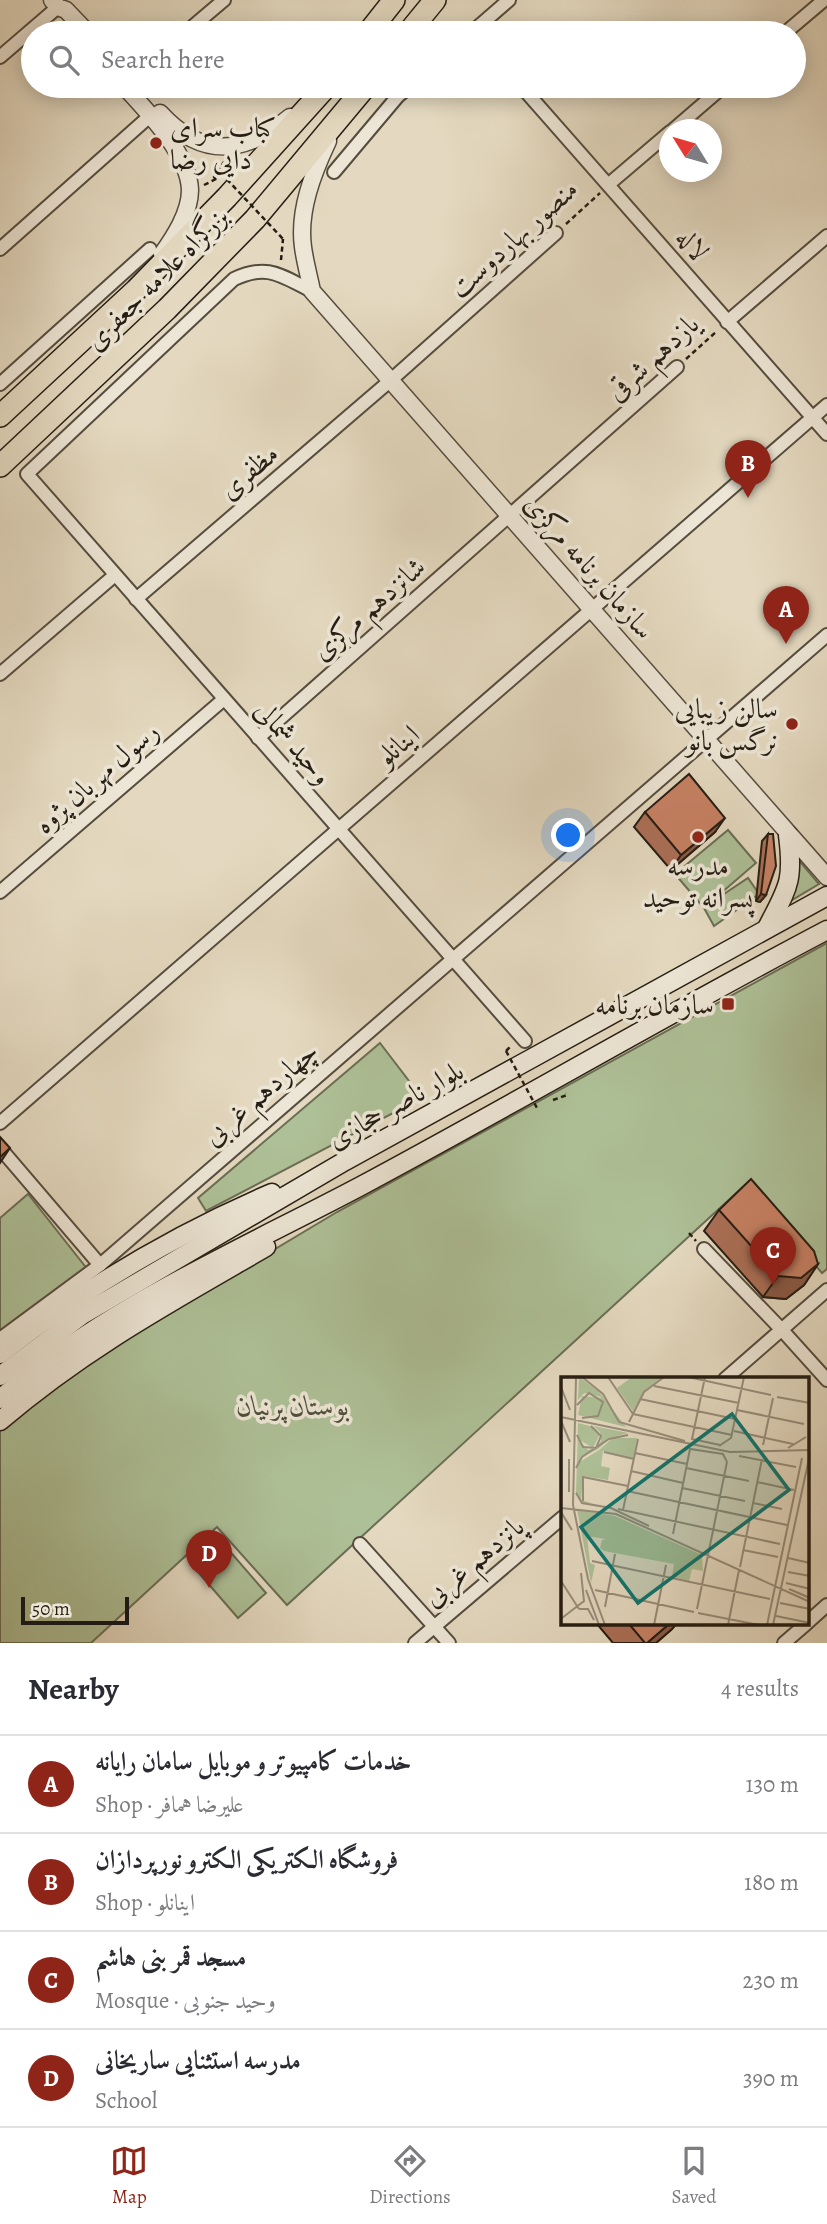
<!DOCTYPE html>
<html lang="en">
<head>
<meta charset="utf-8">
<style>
  body { margin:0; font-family:Alegreya,Amiri,serif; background:#f2f2f3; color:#2b2b33 }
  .compass { position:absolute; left:659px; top:119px; width:63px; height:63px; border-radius:50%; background:#fff; box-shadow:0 4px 18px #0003; rotate:307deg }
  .scale { position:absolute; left:21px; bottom:18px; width:108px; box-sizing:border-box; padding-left:7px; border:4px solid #251d13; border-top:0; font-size:19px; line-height:24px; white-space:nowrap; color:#251d13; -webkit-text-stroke:5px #ede6d6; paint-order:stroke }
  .you { position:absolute; left:569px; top:836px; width:24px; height:24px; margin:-18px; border:5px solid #fff; border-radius:50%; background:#1a73e8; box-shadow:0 0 0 10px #1a73e833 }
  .badge { display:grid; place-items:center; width:46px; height:46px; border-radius:50%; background:#8f2418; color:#fff; font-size:23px; font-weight:700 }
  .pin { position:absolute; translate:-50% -58px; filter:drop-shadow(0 2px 4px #0008) }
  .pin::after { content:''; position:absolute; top:37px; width:24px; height:21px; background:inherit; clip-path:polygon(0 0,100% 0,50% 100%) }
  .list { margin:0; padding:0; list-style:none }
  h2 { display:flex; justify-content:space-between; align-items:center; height:91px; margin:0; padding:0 28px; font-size:30px }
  h2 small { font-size:23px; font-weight:400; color:#7c7c81 }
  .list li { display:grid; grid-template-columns:46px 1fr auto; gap:21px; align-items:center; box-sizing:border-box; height:98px; padding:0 28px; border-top:2px solid #e1e1e2 }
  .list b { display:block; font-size:26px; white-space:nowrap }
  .list p { margin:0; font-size:23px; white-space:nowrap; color:#7c7c81 }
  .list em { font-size:23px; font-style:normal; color:#7c7c81 }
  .icon { flex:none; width:38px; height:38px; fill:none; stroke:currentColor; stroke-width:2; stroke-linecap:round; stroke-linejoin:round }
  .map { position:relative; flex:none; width:827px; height:1643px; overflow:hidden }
  .search { position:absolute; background:#fff; box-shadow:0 4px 18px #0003; left:21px; right:21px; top:21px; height:77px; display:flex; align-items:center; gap:18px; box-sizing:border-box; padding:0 24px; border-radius:38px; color:#7c7c81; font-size:26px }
  .sheet { height:483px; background:#fff }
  nav { display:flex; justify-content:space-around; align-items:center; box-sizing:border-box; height:98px; border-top:2px solid #e1e1e2; background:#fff; font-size:19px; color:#7c7c81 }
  nav a { display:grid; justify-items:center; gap:4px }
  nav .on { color:#8f2418 }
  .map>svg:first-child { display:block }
  .green { fill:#aec097; stroke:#6a6e55; stroke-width:2 }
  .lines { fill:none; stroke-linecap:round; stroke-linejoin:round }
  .minor-casing { stroke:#554c3e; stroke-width:16 }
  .tertiary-casing { stroke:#554c3e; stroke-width:19 }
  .secondary-casing { stroke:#251d13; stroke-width:21 }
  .trunk-casing { stroke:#251d13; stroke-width:24 }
  .path { stroke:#251d13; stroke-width:2.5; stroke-dasharray:5 3.5; stroke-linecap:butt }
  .minor { stroke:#ede6d6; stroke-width:12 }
  .tertiary { stroke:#ede6d6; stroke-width:16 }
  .secondary { stroke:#ede6d6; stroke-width:18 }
  .trunk { stroke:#e4d9c0; stroke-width:21 }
  .path-bridge { stroke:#251d13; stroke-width:2.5; stroke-dasharray:5 3.5; stroke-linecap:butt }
  .wall { fill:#ab6f56; stroke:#251d13; stroke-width:2 }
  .shaded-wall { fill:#8b5a46; stroke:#251d13; stroke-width:2 }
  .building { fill:#c78164; stroke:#251d13; stroke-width:2 }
  .poi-dot { fill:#8f2418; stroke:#ede6d6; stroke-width:2.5 }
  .labels { text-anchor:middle; stroke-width:7; stroke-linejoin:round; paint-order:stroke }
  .poi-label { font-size:28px; fill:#251d13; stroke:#ede6d6; text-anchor:end }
  .street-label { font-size:28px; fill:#251d13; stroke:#ede6d6 }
  .park-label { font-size:28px; font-style:italic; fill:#4e4e3b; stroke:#ede6d6 }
  .inset-road { fill:none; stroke:#988e7b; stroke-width:2 }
  .view { fill:#0f766e; fill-opacity:0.15; stroke:#0f766e; stroke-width:3.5 }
  .inset-edge { fill:none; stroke:#251d13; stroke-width:3.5 }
</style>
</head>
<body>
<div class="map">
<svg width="827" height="1643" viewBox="0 0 827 1643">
  <rect width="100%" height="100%" fill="#e4d9c0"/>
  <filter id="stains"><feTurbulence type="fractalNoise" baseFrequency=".00286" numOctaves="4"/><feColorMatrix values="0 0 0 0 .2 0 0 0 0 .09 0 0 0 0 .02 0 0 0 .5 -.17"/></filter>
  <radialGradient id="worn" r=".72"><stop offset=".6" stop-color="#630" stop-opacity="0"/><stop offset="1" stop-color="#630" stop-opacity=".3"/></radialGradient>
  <g class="green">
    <path d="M 728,830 L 756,863 L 706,906 L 748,878 L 759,894 L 714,926 L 704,908 L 675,874 Z"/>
    <path d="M 797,858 L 819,884 L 792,900 Z"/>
    <path d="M 827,943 L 827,1269 L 822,1273 L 745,1185 L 287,1605 L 217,1527 L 91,1643 L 0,1643 L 0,1428 L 53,1382 L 337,1212 Z"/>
    <path d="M 380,1043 L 422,1098 L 206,1211 L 198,1198 Z"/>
    <path d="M 28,1194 L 88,1270 L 0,1335 L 0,1218 Z"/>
    <path d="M 220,1540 L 266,1593 L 238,1618 L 192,1565 Z"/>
  </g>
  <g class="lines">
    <g class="minor-casing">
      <g id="minor">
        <path d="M 185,33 L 224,0"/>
        <path d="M 471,33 L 509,0"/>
        <path d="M 785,33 L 824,0"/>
        <path d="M 0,57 L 58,7"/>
        <path d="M 521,86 L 827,434"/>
        <path d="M 673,130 L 724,86"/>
        <path d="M 334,172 L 398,96 L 410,86"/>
        <path d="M 609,184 L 670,132"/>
        <path d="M 0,249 L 151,115"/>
        <path d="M 312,291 C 281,276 268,263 234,279 L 27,474 L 525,1041"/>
        <path d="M 727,322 L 827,236"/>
        <path d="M 0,384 L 150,249"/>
        <path d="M 136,599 L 391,380 L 556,233"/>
        <path d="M 0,674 L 115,575"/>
        <path d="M 258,738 L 677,367"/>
        <path d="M 0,892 L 224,699"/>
        <path d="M 0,1123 L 827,405"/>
        <path d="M 0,1148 L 100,1265"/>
        <path d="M 704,1249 L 782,1330 L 827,1380"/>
        <path d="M 0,1339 L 100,1265 L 827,635"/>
        <path d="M 725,1379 L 827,1290"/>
        <path d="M 360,1544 L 449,1643"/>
        <path d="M 808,1622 L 827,1605"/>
        <path d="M 415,1643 L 563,1517"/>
        <path d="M 784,1643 L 806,1624"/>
      </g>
    </g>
    <g class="tertiary-casing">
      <g id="tertiary">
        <path d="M 52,0 L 58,7 L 66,10 L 88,33"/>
        <path d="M 124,86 C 147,111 189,154 190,190 C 190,213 174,237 162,254"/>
        <path d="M 160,113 C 202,159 244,155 290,117"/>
        <path d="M 328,141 C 313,173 298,211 303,247 C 305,262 309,276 312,291 L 827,877"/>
      </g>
    </g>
    <g class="secondary-casing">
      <g id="secondary">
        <path d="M 767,928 C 788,887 794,882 788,835"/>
        <path d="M 0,1354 C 82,1290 176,1234 272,1193"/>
        <path d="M 0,1376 L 82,1315 L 345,1161 L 827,896"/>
        <path d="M 0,1399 C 107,1307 236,1252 359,1187 C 516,1103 669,1013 827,930"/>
        <path d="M 0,1421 C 84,1349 171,1302 266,1247"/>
      </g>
    </g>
    <g class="trunk-casing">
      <g id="trunk">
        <path d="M 368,33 L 394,0"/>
        <path d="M 408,33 L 435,0"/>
        <path d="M 0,416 L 136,290 L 227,197 L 327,86"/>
        <path d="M 0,466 L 167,309 L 255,219 L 366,86"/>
      </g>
    </g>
    <g class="path">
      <path d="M 216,179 L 214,177 L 224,162"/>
      <path d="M 204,185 L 216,179 L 221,173"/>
      <path d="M 566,224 L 600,193"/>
      <path d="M 281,260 L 283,239"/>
      <path d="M 686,359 L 717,331"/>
      <path d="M 506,1051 L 511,1046"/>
      <path d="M 553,1100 L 567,1095 L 566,1093"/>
      <path d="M 689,1233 L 696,1241"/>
    </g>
    <use href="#minor" class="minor"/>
    <use href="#tertiary" class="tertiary"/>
    <use href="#secondary" class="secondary"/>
    <use href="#trunk" class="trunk"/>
    <g class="path-bridge">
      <path d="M 221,173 L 283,239"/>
      <path d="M 506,1051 L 537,1108"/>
    </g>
  </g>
  <g class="wall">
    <path d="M 645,812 L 715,832 L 671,870 L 634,827 Z"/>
    <path d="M 768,834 L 766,895 L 760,902 L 756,901 L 762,841 Z"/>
    <path d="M 719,1210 L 818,1264 L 804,1285 L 786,1299 L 763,1297 L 704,1231 Z"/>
    <path d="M 597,1624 L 676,1624 L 672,1629 L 656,1643 L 613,1643 Z"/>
  </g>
  <g class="shaded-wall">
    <path d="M 725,818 L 715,832 L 671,870 L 681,855 Z"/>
    <path d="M 761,894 L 766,895 L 760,902 L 756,901 Z"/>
    <path d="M 10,1148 L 0,1163 L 0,1157 Z"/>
    <path d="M 818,1264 L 804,1285 L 786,1299 L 763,1297 L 778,1276 Z"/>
    <path d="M 669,1624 L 676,1624 L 672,1629 L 656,1643 L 647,1643 Z"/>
  </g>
  <g class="building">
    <path d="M 689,774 L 725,818 L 681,855 L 645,812 Z"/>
    <path d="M 768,834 L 773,834 L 776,866 L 766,895 L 761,894 Z"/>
    <path d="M 0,1137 L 10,1148 L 0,1157 Z"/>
    <path d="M 751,1179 L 814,1251 L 818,1264 L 801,1278 L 778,1276 L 719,1210 Z"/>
    <path d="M 629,1624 L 669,1624 L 647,1643 L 645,1643 Z"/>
  </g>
  <g class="poi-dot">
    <circle cx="156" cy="143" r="7"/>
    <circle cx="792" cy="724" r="7"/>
    <circle cx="698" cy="837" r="7"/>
    <rect x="721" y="997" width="14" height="14" rx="3.5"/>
  </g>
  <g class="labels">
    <g class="poi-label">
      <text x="170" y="137" text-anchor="start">کباب سرای<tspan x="170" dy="32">دایی رضا</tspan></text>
      <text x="778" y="718">سالن زیبایی<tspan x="778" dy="32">نرگس بانو</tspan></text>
      <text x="698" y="875" text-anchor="middle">مدرسه<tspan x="698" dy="32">پسرانه توحید</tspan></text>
      <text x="714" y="1014">سازمان برنامه</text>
    </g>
    <g class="street-label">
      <text transform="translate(513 238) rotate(-42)" y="10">منصور بهاردوست</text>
      <text transform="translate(693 244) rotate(49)" y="10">لاله</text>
      <text transform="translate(156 278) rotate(-45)" y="10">بزرگراه علامه جعفری</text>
      <text transform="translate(652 357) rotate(-42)" y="10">یازدهم شرقی</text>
      <text transform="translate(248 471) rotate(-41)" y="10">مظفری</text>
      <text transform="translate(590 566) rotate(49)" y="10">سازمان برنامه مرکزی</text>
      <text transform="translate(368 608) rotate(-41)" y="10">شانزدهم مرکزی</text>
      <text transform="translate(294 742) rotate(49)" y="10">وحید شمالی</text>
      <text transform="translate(397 745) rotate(-41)" y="10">اینانلو</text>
      <text transform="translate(96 777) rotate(-41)" y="10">رسول مهربان پژوه</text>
      <text transform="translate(260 1093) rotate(-41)" y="10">چهاردهم غربی</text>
      <text transform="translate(395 1104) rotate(-29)" y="10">بلوار ناصر حجازی</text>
      <text transform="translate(473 1561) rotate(-40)" y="10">پانزدهم غربی</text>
    </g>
    <g class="park-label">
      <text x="293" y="1415">بوستان پرنیان</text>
    </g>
  </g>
  <g transform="translate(561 1377)">
    <rect width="248" height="248" fill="#e4d9c0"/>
    <path d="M 18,0 L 38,15 L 65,50 L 17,38 L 21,19 L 40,21 L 35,41 L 40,20 L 23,16 L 17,23 ZM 71,0 L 101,0 L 84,13 L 72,34 L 56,11 ZM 17,46 L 33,50 L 39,57 L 32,71 L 17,62 L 27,73 L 35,71 L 40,64 L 39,55 L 33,49 L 67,56 L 49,61 L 37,72 L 21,80 L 17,86 L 38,73 L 52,61 L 76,61 L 72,82 L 42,74 L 40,89 L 49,91 L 47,103 L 22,99 L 20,123 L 33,127 L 21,126 L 15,117 ZM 16,132 L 54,139 L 141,178 L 142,194 L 131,192 L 128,204 L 111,200 L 113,187 L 43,174 L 39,171 L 41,163 L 45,162 L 26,159 L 29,186 L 34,188 L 30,206 Z" fill="#aec097"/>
    <path class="inset-road" d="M 15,0 L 12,128 L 27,202 L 44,248M 21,0 L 42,17 L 58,45 L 124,64M 47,0 L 72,37M 127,0 L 210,18M 144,0 L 131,62 L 159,68M 93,9 L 178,26M 0,10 L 9,33M 216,20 L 249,26M 79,22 L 174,42M 16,28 L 28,16 L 42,25 L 37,39 L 21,41M 176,33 L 243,47M 72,37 L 171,58M 0,40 L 169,75 L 249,73M 0,44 L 9,65M 68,45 L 83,15 L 103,0M 173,54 L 232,67M 16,58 L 22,70 L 35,71 L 40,59 L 30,49M 202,68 L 212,21M 158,69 L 170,61 L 183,0M 227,71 L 245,60M 43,75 L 73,82M 74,76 L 126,87M 178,79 L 235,90M 15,91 L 21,80 L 48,62 L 67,58M 125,91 L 188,104M 70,94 L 122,106M 196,105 L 233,113M 121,111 L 184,124M 66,114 L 226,148M 8,115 L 8,82M 15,116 L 21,126 L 50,131 L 88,149M 22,124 L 22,100 L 67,109M 192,126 L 221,132M 0,131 L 55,137 L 249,225M 57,132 L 219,167M 62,133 L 77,62M 0,135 L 11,153M 112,157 L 129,72 L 162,77 L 166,85M 182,173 L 217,180M 227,181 L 249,186M 31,184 L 209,222M 179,190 L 201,82M 227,195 L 249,199M 0,204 L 18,232M 225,206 L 249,212M 228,212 L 249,221M 25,213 L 38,248M 34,213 L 133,235M 219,226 L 249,232M 44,230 L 54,177M 18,232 L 27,232 L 33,243M 136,232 L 166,85M 137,236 L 198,248M 215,239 L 249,246M 1,241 L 23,224 L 20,196M 93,248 L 105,188M 167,248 L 178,193M 206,248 L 241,81M 212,248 L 249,77"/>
    <path class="view" d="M 171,37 L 228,113 L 77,226 L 20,150 Z"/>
    <rect width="248" height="248" class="inset-edge"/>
  </g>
  <rect width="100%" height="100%" filter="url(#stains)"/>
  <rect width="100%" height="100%" fill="url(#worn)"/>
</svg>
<svg class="compass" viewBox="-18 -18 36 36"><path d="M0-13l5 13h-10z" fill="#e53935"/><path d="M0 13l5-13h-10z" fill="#7c7c81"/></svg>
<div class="scale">50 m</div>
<div class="you"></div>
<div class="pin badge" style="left:786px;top:644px">A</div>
<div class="pin badge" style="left:748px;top:498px">B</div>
<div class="pin badge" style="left:773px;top:1285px">C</div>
<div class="pin badge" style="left:209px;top:1588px">D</div>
<div class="search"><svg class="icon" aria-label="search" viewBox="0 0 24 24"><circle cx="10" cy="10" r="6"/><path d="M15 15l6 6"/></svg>Search here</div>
</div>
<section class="sheet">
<h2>Nearby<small>4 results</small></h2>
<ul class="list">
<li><span class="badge">A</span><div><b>خدمات کامپیوتر و موبایل سامان رایانه</b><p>Shop · علیرضا همافر</p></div><em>130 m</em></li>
<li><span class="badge">B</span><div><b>فروشگاه الکتریکی الکترو نورپردازان</b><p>Shop · اینانلو</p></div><em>180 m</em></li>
<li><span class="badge">C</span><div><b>مسجد قمر بنی هاشم</b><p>Mosque · وحید جنوبی</p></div><em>230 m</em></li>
<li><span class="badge">D</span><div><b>مدرسه استثنایی ساریخانی</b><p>School</p></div><em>390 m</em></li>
</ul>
</section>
<nav>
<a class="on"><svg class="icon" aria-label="map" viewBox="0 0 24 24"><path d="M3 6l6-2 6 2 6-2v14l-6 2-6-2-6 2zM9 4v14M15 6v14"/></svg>Map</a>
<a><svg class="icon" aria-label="directions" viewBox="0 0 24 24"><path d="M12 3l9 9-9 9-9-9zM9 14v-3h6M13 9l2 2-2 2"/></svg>Directions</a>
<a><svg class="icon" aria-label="saved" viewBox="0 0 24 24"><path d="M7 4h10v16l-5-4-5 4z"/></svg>Saved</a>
</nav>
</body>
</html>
